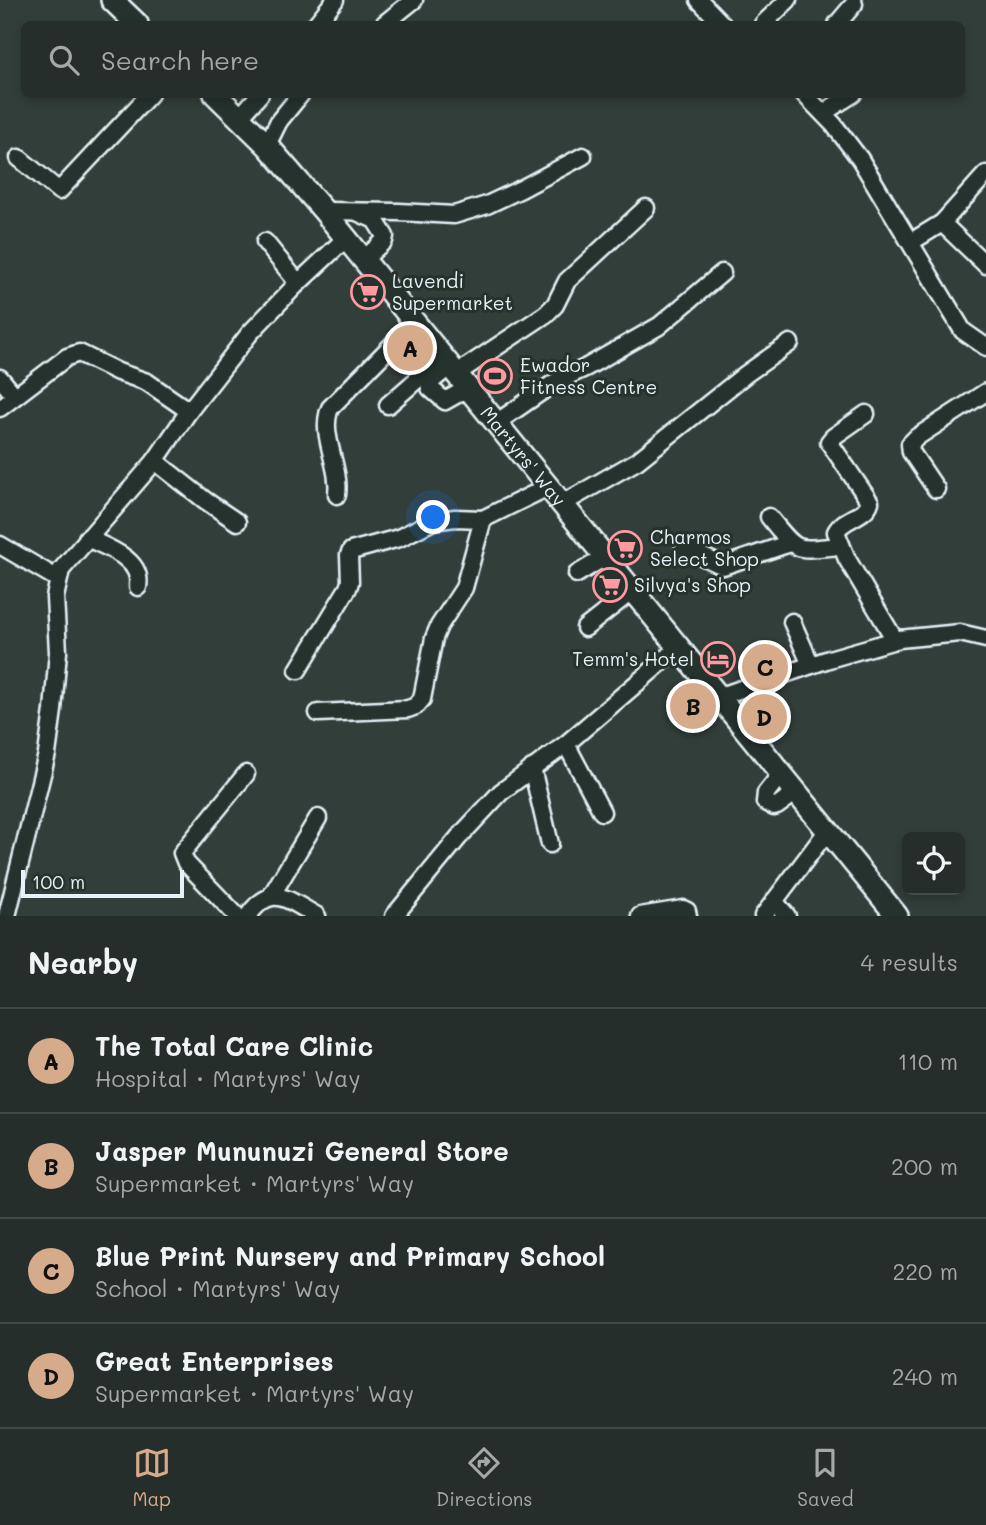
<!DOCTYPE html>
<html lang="en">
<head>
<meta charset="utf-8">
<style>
  body { margin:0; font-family:Mali,sans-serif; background:#2e3633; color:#f1f3f6 }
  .controls { position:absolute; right:21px; bottom:21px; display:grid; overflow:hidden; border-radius:10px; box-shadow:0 4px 10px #0003 }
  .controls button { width:63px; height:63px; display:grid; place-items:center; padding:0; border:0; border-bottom:2px solid #424a47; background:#262e2b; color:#f1f3f6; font:35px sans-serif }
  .scale { position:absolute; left:21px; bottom:18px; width:163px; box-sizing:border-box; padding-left:7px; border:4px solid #e8f1f8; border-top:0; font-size:19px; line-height:24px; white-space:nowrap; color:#e8f1f8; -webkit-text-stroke:5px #26332d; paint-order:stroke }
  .you { position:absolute; left:434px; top:518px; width:24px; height:24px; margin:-18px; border:5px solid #fff; border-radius:50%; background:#1a73e8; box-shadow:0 0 0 10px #1a73e833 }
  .badge { display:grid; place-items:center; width:46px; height:46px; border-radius:50%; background:#d6ab8b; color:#111; font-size:23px; font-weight:700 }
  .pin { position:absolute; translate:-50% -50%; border:4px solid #fff; box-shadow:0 2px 7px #0006 }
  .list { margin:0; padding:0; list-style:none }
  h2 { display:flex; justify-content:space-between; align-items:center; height:91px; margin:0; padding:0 28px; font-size:30px }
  h2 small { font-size:23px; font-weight:400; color:#a4a8a9 }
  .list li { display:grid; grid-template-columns:46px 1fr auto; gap:21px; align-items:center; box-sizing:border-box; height:105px; padding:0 28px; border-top:2px solid #424a47 }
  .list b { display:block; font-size:26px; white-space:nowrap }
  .list p { margin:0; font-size:23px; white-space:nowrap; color:#a4a8a9 }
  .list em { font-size:23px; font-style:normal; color:#a4a8a9 }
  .icon { flex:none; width:38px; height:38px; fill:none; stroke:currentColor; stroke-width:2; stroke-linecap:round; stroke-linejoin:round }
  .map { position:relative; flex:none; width:986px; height:916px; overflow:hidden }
  .search { position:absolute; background:#262e2b; box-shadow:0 4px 10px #0003; left:21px; right:21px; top:21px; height:77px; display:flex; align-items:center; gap:18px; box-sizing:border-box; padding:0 24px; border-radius:10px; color:#a4a8a9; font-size:26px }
  .sheet { height:511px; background:#262e2b }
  nav { display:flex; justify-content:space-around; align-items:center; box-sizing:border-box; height:98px; border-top:2px solid #424a47; background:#262e2b; font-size:19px; color:#a4a8a9 }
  nav a { display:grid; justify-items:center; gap:4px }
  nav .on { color:#d6ab8b }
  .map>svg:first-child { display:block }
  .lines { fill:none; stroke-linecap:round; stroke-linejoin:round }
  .minor-casing { stroke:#e8f1f8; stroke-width:21 }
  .major-casing { stroke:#e8f1f8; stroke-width:26 }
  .minor { stroke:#26332d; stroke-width:16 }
  .major { stroke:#26332d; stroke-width:21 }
  .labels { text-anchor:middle; stroke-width:6; stroke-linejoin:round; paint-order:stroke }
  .poi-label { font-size:19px; fill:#e8f1f8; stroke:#26332d; text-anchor:start }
  .street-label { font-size:19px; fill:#e8f1f8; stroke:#26332d }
</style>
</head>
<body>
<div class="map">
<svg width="986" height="916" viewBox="0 0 986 916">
  <rect width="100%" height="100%" fill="#323e39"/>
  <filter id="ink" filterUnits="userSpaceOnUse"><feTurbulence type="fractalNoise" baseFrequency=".0143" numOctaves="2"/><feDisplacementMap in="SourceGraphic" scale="14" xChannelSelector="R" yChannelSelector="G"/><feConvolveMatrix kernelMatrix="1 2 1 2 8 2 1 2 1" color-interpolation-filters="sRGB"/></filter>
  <g filter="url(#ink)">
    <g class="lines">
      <g class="minor-casing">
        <g id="minor">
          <path d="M 699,0 L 722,24"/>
          <path d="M 316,24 L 335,0"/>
          <path d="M 384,24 L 414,0"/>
          <path d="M 763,24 L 788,0"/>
          <path d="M 837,24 L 854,4"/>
          <path d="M 804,94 L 834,125 L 860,159 L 963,331 L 986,347"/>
          <path d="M 823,113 L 853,94"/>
          <path d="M 239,118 L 260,94"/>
          <path d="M 267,145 L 279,121 L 301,94"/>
          <path d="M 19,158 L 59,191 L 150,94"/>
          <path d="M 324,211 L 399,212 L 454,215 L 487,205 L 521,189 L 583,156"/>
          <path d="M 359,213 L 375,220 L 385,236 L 384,241 L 363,260"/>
          <path d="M 942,223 L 986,265"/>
          <path d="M 265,242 L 298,283"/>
          <path d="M 911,242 L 942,223 L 986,174"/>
          <path d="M 450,366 L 429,383 L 430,388 L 445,401 L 468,388"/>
          <path d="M 456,374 L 546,314 L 555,305 L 567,281 L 646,208"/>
          <path d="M 0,378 L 15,396"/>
          <path d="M 388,405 L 443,357"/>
          <path d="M 0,408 L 67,357 L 79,353 L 118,372 L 147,382 L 189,411"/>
          <path d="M 866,414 L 833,437 L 829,442 L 870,502 C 866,517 842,518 836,532 L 847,559 L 895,640"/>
          <path d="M 496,423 L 557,381 L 585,368 L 659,326 L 722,273"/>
          <path d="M 155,461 L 206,501 L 237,522"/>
          <path d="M 936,489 L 911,452 L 910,444 L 917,437 L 986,392"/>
          <path d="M 337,495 C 341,466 319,435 330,408 L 414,323"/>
          <path d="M 562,504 L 637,461 L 746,374 L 790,343"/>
          <path d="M 769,517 C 799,554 794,550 840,546"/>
          <path d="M 87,538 C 108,548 143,559 138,587"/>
          <path d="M 0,545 L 58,579"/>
          <path d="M 684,548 L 723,566 L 790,543"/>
          <path d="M 577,574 L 605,557"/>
          <path d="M 792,622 L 811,665"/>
          <path d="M 585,628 L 632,591"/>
          <path d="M 298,670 L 348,588 L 350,582 L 349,555 L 351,551 L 399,538 L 433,521 L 455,518 L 483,519"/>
          <path d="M 718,697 L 829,659 L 899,639 L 960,633 L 986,639"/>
          <path d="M 318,713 L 408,709 L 416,706 L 422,699 L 434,638 L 439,626 L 464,588 L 483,519 L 548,487"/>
          <path d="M 566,744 L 602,812"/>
          <path d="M 532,768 L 550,844"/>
          <path d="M 781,774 L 766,793 L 765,802 L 774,807 L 777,806 L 796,792"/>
          <path d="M 271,896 L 318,818"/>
          <path d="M 774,901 L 787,916"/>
          <path d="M 7,916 L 47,754 L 53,710 L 58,652 L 55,597 L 61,570 L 155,461 L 189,411 L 250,333 L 295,286 L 345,239"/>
          <path d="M 237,916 L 186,863 L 182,853 L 246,774"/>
          <path d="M 248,916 C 272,882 288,900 317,916"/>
          <path d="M 394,916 L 459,837 L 501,792 L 566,744 L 678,648"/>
          <path d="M 640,916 L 683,909 L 687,911 L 688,916"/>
          <path d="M 763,916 L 828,830"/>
        </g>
      </g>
      <g class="major-casing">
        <g id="major">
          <path d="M 112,0 L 137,24"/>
          <path id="s1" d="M 215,94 L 267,145 L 324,211 L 897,916"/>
        </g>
      </g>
      <use href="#minor" class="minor"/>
      <use href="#major" class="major"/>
    </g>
  </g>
  <defs>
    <g id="supermarket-ring" transform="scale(1.75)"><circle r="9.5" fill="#26332d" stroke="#ff9aa2" stroke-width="1.5"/><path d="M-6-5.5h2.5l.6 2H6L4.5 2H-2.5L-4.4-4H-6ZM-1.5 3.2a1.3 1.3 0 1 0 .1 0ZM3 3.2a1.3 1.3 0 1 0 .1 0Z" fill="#ff9aa2"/></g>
    <g id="stadium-ring" transform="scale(1.75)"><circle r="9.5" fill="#26332d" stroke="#ff9aa2" stroke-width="1.5"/><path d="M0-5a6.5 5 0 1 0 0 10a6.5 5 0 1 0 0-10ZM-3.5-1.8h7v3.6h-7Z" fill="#ff9aa2"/></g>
    <g id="hotel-ring" transform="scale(1.75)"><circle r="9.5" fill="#26332d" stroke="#ff9aa2" stroke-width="1.5"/><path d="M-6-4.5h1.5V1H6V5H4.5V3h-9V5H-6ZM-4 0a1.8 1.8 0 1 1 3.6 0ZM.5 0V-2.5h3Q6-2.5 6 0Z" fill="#ff9aa2"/></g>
  </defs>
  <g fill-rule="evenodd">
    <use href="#supermarket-ring" x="368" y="292"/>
    <use href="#stadium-ring" x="495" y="376"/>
    <use href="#supermarket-ring" x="625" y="548"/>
    <use href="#supermarket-ring" x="610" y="585"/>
    <use href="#hotel-ring" x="718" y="659"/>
  </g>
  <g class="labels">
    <g class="poi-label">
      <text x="392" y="288">Lavendi<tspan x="392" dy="22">Supermarket</tspan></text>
      <text x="520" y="372">Ewador<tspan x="520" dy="22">Fitness Centre</tspan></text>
      <text x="650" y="544">Charmos<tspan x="650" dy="22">Select Shop</tspan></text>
      <text x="634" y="592">Silvya's Shop</text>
      <text x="694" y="666" text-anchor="end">Temm's Hotel</text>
    </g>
    <g class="street-label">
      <text dy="7" stroke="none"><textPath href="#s1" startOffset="476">Martyrs' Way</textPath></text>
    </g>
  </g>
</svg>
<div class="controls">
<button><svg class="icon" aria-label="locate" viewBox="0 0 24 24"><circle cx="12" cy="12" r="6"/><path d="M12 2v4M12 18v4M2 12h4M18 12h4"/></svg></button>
</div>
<div class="scale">100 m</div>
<div class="you"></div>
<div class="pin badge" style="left:410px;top:348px">A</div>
<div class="pin badge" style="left:693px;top:706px">B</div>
<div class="pin badge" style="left:765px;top:667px">C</div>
<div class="pin badge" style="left:764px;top:717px">D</div>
<div class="search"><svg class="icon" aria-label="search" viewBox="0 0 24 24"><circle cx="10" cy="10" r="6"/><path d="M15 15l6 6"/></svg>Search here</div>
</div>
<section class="sheet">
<h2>Nearby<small>4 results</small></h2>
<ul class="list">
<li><span class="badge">A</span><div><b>The Total Care Clinic</b><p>Hospital · Martyrs' Way</p></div><em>110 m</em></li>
<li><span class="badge">B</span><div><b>Jasper Mununuzi General Store</b><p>Supermarket · Martyrs' Way</p></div><em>200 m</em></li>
<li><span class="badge">C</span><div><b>Blue Print Nursery and Primary School</b><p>School · Martyrs' Way</p></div><em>220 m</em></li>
<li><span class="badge">D</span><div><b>Great Enterprises</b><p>Supermarket · Martyrs' Way</p></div><em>240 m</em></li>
</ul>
</section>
<nav>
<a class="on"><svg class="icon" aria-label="map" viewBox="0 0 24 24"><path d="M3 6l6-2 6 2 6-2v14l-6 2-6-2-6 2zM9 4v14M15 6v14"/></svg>Map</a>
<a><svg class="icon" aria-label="directions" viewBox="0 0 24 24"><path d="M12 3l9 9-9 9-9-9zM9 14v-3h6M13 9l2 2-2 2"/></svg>Directions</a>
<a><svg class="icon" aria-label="saved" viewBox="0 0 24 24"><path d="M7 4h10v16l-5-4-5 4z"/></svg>Saved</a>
</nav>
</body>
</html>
